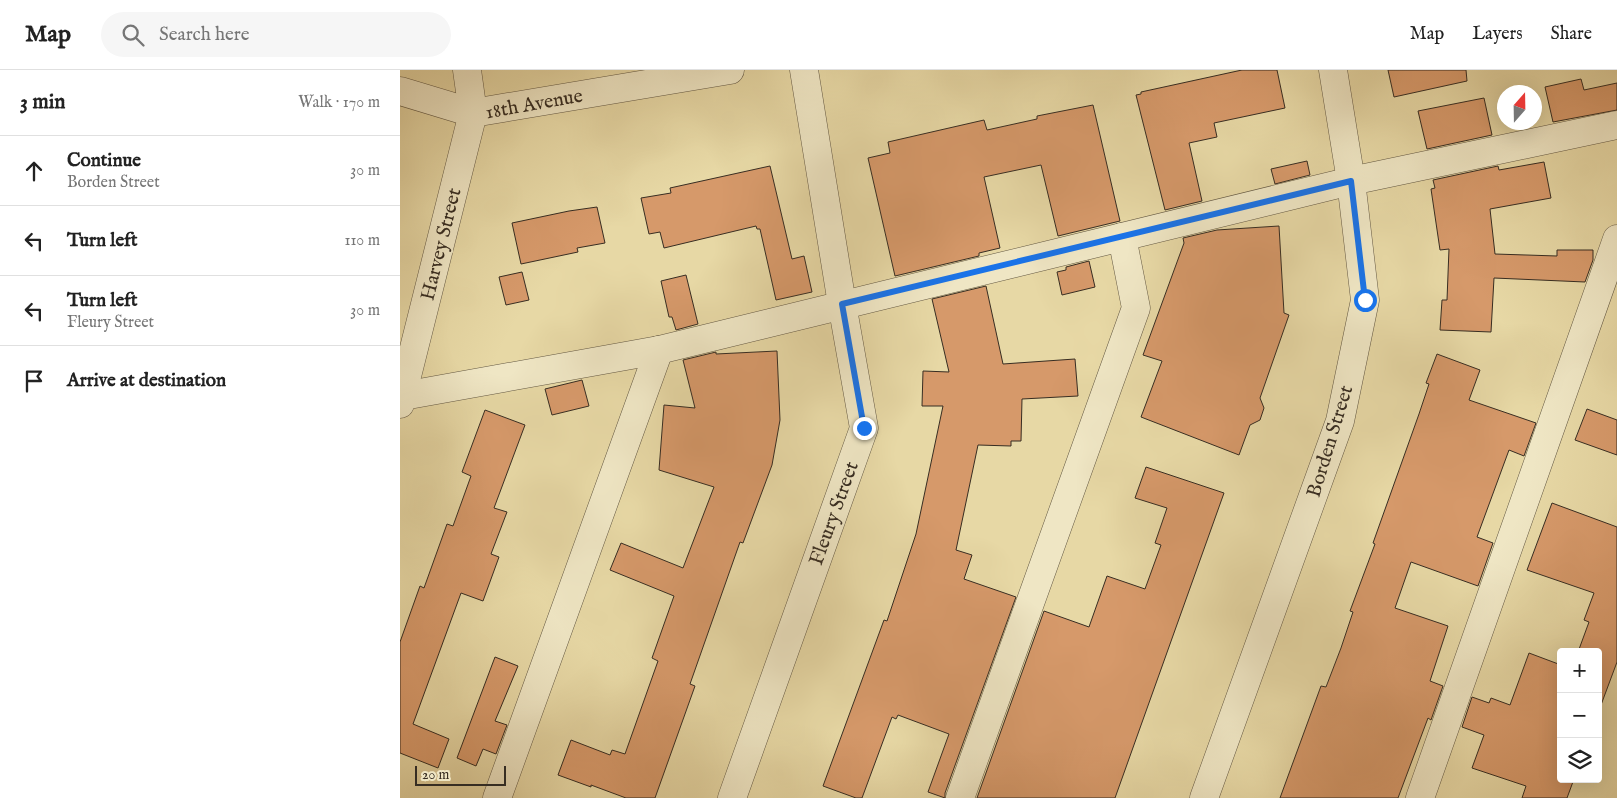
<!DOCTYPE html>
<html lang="en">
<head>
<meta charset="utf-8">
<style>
  body { margin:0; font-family:"IM FELL English",serif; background:#f6f6f6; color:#222 }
  .controls { position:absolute; right:15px; bottom:15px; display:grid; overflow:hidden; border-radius:5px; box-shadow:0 5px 20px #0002 }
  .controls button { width:45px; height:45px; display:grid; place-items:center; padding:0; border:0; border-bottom:1px solid #e0e0e0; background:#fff; color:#222; font:25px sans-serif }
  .compass { position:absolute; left:1097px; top:15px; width:45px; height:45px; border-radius:50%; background:#fff; box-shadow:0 5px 20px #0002; rotate:20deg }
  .scale { position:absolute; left:15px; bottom:12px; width:91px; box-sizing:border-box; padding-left:5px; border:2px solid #372d22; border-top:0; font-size:14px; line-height:18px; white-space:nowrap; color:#372d22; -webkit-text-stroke:4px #efe6c4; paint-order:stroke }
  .stop { position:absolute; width:15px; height:15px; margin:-11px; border:4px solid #1a73e8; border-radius:50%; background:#fff }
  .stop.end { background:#1a73e8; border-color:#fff; box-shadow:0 1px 5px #0008 }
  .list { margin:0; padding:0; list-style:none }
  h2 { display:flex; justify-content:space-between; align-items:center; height:65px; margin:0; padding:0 20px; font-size:21px }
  h2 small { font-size:16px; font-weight:400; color:#767676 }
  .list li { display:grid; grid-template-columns:32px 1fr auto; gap:15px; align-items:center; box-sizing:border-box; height:70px; padding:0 20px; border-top:1px solid #e0e0e0 }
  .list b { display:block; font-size:19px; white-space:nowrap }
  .list p { margin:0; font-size:16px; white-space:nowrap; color:#767676 }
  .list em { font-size:16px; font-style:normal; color:#767676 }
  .icon { flex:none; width:28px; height:28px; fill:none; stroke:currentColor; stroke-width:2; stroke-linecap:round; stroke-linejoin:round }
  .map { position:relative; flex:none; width:1217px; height:728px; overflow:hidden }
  header { display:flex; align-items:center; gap:30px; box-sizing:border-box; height:70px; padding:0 25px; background:#fff; border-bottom:1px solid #e0e0e0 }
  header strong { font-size:24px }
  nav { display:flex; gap:28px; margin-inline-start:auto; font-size:18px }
  .search { width:350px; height:45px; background:#f6f6f6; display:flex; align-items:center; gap:12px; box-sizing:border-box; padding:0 18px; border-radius:28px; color:#767676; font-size:19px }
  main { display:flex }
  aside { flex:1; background:#fff }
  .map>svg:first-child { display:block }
  .building { fill:#d6996a; stroke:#372d22 }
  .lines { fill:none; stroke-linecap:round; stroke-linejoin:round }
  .minor-casing { stroke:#635843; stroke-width:29 }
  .minor { stroke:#efe6c4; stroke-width:28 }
  .route { stroke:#1a73e8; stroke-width:6 }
  .labels { text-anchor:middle; stroke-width:4; stroke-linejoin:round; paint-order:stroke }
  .street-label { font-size:20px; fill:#372d22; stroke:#efe6c4 }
</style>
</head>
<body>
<header>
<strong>Map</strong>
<div class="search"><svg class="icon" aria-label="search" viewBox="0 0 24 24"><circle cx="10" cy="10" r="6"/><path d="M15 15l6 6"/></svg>Search here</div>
<nav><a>Map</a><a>Layers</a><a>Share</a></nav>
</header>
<main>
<aside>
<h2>3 min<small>Walk · 170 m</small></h2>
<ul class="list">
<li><svg class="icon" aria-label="ahead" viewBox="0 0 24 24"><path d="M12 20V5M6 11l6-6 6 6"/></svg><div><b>Continue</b><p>Borden Street</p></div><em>30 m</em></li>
<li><svg class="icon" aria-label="left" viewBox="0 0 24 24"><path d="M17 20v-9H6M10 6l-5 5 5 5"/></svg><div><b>Turn left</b></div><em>110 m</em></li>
<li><svg class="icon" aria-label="left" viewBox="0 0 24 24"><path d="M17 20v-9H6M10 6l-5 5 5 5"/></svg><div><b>Turn left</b><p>Fleury Street</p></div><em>30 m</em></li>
<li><svg class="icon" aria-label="arrive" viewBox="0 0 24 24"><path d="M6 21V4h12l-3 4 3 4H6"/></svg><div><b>Arrive at destination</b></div></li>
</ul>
</aside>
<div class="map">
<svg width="1217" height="728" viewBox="0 0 1217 728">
  <rect width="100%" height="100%" fill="#e7d8a5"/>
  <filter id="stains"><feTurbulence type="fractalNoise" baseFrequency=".004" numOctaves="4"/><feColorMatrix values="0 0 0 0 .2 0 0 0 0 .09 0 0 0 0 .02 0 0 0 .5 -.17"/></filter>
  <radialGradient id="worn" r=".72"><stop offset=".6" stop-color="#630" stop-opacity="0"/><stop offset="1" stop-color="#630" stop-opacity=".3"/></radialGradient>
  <g class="building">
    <path d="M 842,0 L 877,0 L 885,38 L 814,53 L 817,67 L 789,73 L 802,131 L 765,140 L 736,25 L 741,24 L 741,22 Z"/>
    <path d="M 988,0 L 1066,0 L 1067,11 L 994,27 Z"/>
    <path d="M 1181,9 L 1184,20 L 1217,13 L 1217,40 L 1153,52 L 1145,17 Z"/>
    <path d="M 1084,28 L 1092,65 L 1027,79 L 1018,41 Z"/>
    <path d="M 693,35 L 720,151 L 658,166 L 641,95 L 584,107 L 600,178 L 579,183 L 579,186 L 495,206 L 468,88 L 490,83 L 488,72 L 584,50 L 587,60 L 637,49 L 637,46 Z"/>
    <path d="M 907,91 L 910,105 L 875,114 L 871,99 Z"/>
    <path d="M 1144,92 L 1151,128 L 1090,139 L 1095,184 L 1157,186 L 1157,180 L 1193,180 L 1193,190 L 1185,212 L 1094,208 L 1091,262 L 1040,260 L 1042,230 L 1047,230 L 1049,179 L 1040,180 L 1031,119 L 1035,118 L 1033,110 L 1098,96 L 1099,100 Z"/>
    <path d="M 370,96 L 392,189 L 404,186 L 412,222 L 376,230 L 360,159 L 357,159 L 356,156 L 264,178 L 260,162 L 249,164 L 241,128 L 271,123 L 270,118 Z"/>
    <path d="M 197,137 L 205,173 L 177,178 L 178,182 L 121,194 L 112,153 L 169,141 Z"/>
    <path d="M 879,156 L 884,243 L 889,245 L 860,328 L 864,338 L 860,350 L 850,355 L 839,385 L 741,347 L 762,291 L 743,285 L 784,173 L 783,168 L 817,160 Z"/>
    <path d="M 689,191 L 695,217 L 662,225 L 657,202 L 666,200 L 666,197 Z"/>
    <path d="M 122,202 L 129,230 L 106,235 L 99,207 Z"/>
    <path d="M 286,205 L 298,254 L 276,260 L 272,247 L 269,247 L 261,211 Z"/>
    <path d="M 586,216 L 603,294 L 675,289 L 678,326 L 622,329 L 621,371 L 611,371 L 611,376 L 578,375 L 556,480 L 572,485 L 564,509 L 616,527 L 545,723 L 545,728 L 528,722 L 549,664 L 498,645 L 496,649 L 492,647 L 462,728 L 456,728 L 423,716 L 484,550 L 487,551 L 516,464 L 543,336 L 522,336 L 523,301 L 549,302 L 532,229 Z"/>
    <path d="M 377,281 L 380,350 L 372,395 L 343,473 L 340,472 L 290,614 L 295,616 L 255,728 L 226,728 L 191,715 L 191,717 L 158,705 L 171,670 L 210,685 L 212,680 L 225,684 L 258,591 L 252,588 L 274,526 L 210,500 L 221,473 L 283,498 L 314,417 L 259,400 L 264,335 L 295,338 L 283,290 L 316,282 L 316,284 Z"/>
    <path d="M 1037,284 L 1080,300 L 1069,330 L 1136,353 L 1124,386 L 1109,380 L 1077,467 L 1093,473 L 1078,516 L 1011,492 L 995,538 L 1048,556 L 1030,611 L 1043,616 L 1031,650 L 1028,648 L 998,728 L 880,728 L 921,616 L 926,617 L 941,578 L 953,542 L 950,541 L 975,474 L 973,473 L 1019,344 L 1029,314 L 1026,313 Z"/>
    <path d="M 182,310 L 189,336 L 152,345 L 145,319 Z"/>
    <path d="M 1187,339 L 1217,350 L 1217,385 L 1175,370 Z"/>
    <path d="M 85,340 L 125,355 L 94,438 L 107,442 L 91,484 L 99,487 L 83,531 L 61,523 L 13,654 L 49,669 L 38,698 L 0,683 L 0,572 L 20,516 L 24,518 L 47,454 L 53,456 L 71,406 L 62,402 Z"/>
    <path d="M 746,397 L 824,423 L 715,728 L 577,728 L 644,541 L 689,557 L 707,506 L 745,519 L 761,475 L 755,473 L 767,438 L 735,428 Z"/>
    <path d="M 1152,433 L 1217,457 L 1217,592 L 1198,643 L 1198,582 L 1178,582 L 1189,552 L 1184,550 L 1194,523 L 1127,500 Z"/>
    <path d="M 1129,583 L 1161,595 L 1161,709 L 1174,709 L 1167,728 L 1122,728 L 1126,716 L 1072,698 L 1084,665 L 1062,657 L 1072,627 L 1089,633 L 1091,628 L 1110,635 Z"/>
    <path d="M 95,587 L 118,596 L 95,651 L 107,655 L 96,684 L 83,679 L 76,696 L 57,688 Z"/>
  </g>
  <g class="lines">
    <g class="minor-casing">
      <g id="minor">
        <path d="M 0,21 L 73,43 L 330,0"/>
        <path d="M 3,326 L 259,280 L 951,111 L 1217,55"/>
        <path d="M 0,334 L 73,43 L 67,0"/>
        <path d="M 97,728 L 259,280"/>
        <path d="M 332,728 L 464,358 L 442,234 L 404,0"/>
        <path d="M 560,728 L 736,238 L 722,167"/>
        <path d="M 804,728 L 940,351 L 965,230 L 951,111 L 933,0"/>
        <path d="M 1020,728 L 1217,169"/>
      </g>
    </g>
    <use href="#minor" class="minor"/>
  </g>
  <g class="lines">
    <path class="route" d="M 464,358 L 442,234 L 951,111 L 965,230"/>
  </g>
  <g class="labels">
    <g class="street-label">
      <text transform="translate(134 33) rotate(-10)" y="7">18th Avenue</text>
      <text transform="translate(40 174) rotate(-76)" y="7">Harvey Street</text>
      <text transform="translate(929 371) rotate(-73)" y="7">Borden Street</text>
      <text transform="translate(433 443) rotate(-70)" y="7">Fleury Street</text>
    </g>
  </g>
  <rect width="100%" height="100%" filter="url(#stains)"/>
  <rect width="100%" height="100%" fill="url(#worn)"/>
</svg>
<div class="controls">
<button>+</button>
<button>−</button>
<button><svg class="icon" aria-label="layers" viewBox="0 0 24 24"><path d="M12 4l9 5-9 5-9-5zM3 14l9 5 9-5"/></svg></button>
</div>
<svg class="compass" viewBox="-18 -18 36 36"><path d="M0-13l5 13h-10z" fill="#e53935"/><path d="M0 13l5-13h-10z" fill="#767676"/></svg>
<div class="scale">20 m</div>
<div class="stop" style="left:965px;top:230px"></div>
<div class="stop end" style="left:464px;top:358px"></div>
</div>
</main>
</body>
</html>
